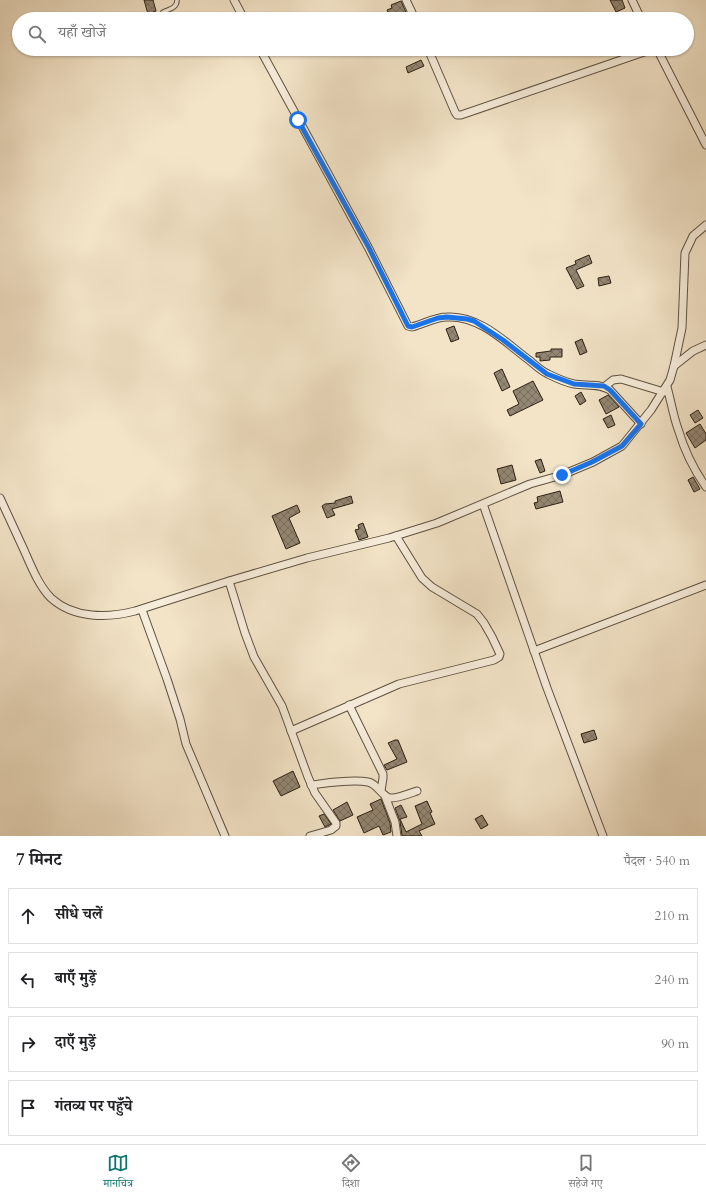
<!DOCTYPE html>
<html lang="hi">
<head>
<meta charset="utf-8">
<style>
  body { margin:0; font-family:Cardo,"Noto Serif Devanagari",serif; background:#f2f2f2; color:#202124 }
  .stop { position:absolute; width:12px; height:12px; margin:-9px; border:3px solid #1a73e8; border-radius:50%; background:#fff }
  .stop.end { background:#1a73e8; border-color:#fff; box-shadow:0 1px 4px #0008 }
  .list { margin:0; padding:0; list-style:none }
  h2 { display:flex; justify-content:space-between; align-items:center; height:52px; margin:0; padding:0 16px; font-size:17px }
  h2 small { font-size:13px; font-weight:400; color:#757577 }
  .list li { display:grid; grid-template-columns:26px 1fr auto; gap:12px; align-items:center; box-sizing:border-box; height:56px; margin:0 8px 8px; padding:0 8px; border:1px solid #e0e0e0; border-radius:0px }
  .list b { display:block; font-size:15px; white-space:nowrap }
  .list em { font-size:13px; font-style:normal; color:#757577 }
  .icon { flex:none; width:22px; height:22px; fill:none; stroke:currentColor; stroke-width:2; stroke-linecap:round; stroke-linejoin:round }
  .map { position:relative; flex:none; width:706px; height:836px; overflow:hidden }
  .search { position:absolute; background:#fff; box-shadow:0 1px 3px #0004; left:12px; right:12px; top:12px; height:44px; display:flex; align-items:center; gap:10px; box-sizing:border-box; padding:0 14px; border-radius:22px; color:#757577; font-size:15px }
  .sheet { height:308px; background:#fff }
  nav { display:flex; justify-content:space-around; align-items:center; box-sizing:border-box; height:56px; border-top:1px solid #e0e0e0; background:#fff; font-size:11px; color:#757577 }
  nav a { display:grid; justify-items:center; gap:2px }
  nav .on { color:#0f766e }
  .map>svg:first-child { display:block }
  .building { fill:url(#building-cross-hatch); stroke:#2b2014 }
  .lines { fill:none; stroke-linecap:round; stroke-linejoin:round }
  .service-casing { stroke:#5d5141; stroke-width:5.5 }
  .minor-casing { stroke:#5d5141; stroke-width:9 }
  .service { stroke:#f7eddb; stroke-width:3.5 }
  .minor { stroke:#f7eddb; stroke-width:7 }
  .route { stroke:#1a73e8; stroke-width:5 }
</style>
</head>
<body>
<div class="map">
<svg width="706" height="836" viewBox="0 0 706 836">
  <defs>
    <pattern id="building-cross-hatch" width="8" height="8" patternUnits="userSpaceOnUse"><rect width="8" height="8" fill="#938672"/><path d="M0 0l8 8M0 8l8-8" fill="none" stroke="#786d5c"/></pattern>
  </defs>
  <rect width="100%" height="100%" fill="#f3e4c8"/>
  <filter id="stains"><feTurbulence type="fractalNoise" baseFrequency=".005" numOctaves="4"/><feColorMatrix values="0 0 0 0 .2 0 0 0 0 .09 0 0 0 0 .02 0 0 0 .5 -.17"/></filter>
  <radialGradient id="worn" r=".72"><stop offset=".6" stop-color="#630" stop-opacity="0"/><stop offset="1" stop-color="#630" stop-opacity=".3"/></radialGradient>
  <g class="building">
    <path d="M 144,0 L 153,0 L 156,11 L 148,14 Z"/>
    <path d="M 610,0 L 622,0 L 625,8 L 616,12 Z"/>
    <path d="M 401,1 L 408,17 L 403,19 L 391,19 L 387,10 L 392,8 L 391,5 Z"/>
    <path d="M 618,49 L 636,49 L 620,55 Z"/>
    <path d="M 421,60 L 424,66 L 408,73 L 406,67 Z"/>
    <path d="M 589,255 L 592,263 L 576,270 L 584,286 L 577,289 L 566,268 L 576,264 L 575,261 Z"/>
    <path d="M 609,276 L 611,283 L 599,286 L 598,278 Z"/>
    <path d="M 454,326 L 459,339 L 451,342 L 446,329 Z"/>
    <path d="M 582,339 L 587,352 L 580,355 L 575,342 Z"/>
    <path d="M 551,349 L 562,349 L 562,357 L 550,357 L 550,360 L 540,361 L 540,357 L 536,357 L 536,353 L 551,351 Z"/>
    <path d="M 502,369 L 510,387 L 502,391 L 494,373 Z"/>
    <path d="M 533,381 L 543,400 L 510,416 L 507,410 L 519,404 L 513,391 Z"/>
    <path d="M 581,392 L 586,401 L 580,405 L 575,396 Z"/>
    <path d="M 608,395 L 619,407 L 606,414 L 599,400 Z"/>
    <path d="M 698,410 L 703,418 L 695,423 L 690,415 Z"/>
    <path d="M 611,415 L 615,425 L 608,428 L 603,419 Z"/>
    <path d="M 700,424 L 706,434 L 706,440 L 695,448 L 686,433 Z"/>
    <path d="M 541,459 L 545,471 L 540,473 L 535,461 Z"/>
    <path d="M 512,465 L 516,480 L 501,484 L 497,469 Z"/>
    <path d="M 693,477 L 700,489 L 694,492 L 688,480 Z"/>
    <path d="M 560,491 L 563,502 L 536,509 L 534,503 L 538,502 L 537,497 Z"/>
    <path d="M 351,496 L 353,503 L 332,509 L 335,515 L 327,518 L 322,506 L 325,504 L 335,503 L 335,501 Z"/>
    <path d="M 297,505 L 300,512 L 289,518 L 300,543 L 286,549 L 272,516 Z"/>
    <path d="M 363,523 L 368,537 L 359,540 L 355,530 L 359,529 L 358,525 Z"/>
    <path d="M 594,730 L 597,739 L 584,743 L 581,734 Z"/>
    <path d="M 395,740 L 398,740 L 407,762 L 387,770 L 384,765 L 397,759 L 388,743 Z"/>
    <path d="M 293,771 L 300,787 L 281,796 L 273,781 Z"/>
    <path d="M 381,799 L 390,823 L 391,832 L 383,835 L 379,826 L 364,833 L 357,817 L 373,810 L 370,804 Z"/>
    <path d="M 427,801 L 432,812 L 430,813 L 435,824 L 419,831 L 422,836 L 402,836 L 400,821 L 395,808 L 401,805 L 407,817 L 400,819 L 406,832 L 422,824 L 415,806 Z"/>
    <path d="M 347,802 L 353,815 L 340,821 L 333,810 Z"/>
    <path d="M 324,814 L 331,824 L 325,827 L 319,816 Z"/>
    <path d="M 482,815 L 488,825 L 481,829 L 475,819 Z"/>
  </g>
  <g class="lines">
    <g class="service-casing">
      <path id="service" d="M 163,12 C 170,9 177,8 177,0"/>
    </g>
    <g class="minor-casing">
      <g id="minor">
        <path d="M 234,0 L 244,19"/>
        <path d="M 406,0 L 415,19"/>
        <path d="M 632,0 L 641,19"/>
        <path d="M 260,49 L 368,247 L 408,326 L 412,327 C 424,324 435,317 447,317 C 479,315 505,342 529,360 C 535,365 541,371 548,374 C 556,378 565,382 574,384 C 586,386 599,383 610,390 L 641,424"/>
        <path d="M 428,49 L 455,112 L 457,115 L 461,115 L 653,49"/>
        <path d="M 657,49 L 706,145"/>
        <path d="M 674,366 L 693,351 L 706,345"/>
        <path d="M 604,387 L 613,380 L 621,379 L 664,392"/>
        <path d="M 667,387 C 671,401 673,415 678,429 C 684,449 694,470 706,487"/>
        <path d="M 0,498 C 8,515 16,533 24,550 C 31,566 39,586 51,598 C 74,619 108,618 135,611 L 229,581 L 307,558 L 389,538 L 437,523 L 530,484 L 562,475 L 593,462 L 622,446 L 651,410 L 670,380 L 674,366 L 682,328 L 685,253 L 693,236 L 706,225"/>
        <path d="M 483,504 L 547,688 L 603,836"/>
        <path d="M 229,581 L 245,633 L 254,657 L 282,706 L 308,777 L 315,793 L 336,823 L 336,826 L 331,830 L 310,836"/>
        <path d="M 142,610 L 167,679 L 180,719 L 186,744 L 225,836"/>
        <path d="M 534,651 L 706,585"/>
        <path d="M 349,705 L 383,774 L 383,778 L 381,791"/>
        <path d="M 291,731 L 399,684 L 494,660 L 499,657 L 500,654 L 492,637 L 484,623 L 477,614 L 432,587 L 422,578 L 396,536"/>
        <path d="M 311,785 C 328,783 351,779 368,782 C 378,784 381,796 390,798 C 396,799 411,793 417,791"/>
        <path d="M 385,796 L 395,822 L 397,836"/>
      </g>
    </g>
    <use href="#service" class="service"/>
    <use href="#minor" class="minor"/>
  </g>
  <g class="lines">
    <path class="route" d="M 298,120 L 368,246 L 408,326 L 412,327 L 438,318 L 447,317 L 467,319 L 474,321 L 503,340 L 547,374 L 574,384 L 604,386 L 610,390 L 641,424 L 622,446 L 592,462 L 562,475"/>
  </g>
  <rect width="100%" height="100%" filter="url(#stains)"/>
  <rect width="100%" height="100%" fill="url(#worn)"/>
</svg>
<div class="stop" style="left:298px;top:120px"></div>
<div class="stop end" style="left:562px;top:475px"></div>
<div class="search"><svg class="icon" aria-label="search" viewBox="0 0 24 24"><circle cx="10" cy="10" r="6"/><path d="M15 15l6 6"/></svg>यहाँ खोजें</div>
</div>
<section class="sheet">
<h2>7 मिनट<small>पैदल · 540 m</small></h2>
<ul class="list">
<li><svg class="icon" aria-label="ahead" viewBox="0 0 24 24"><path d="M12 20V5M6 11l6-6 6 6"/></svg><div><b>सीधे चलें</b></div><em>210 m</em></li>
<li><svg class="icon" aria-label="left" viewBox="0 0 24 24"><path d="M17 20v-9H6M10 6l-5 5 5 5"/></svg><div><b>बाएँ मुड़ें</b></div><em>240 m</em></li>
<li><svg class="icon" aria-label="right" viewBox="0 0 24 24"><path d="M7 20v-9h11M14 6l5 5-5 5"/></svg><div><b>दाएँ मुड़ें</b></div><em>90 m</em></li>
<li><svg class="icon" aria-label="arrive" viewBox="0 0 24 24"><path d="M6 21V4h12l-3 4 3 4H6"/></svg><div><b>गंतव्य पर पहुँचे</b></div></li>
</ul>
</section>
<nav>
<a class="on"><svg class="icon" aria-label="map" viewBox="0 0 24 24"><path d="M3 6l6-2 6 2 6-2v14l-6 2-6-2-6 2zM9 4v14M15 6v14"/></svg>मानचित्र</a>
<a><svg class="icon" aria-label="directions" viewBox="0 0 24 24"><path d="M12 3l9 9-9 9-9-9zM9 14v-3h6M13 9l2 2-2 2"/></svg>दिशा</a>
<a><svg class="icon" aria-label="saved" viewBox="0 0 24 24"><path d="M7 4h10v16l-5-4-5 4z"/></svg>सहेजे गए</a>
</nav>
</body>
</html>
